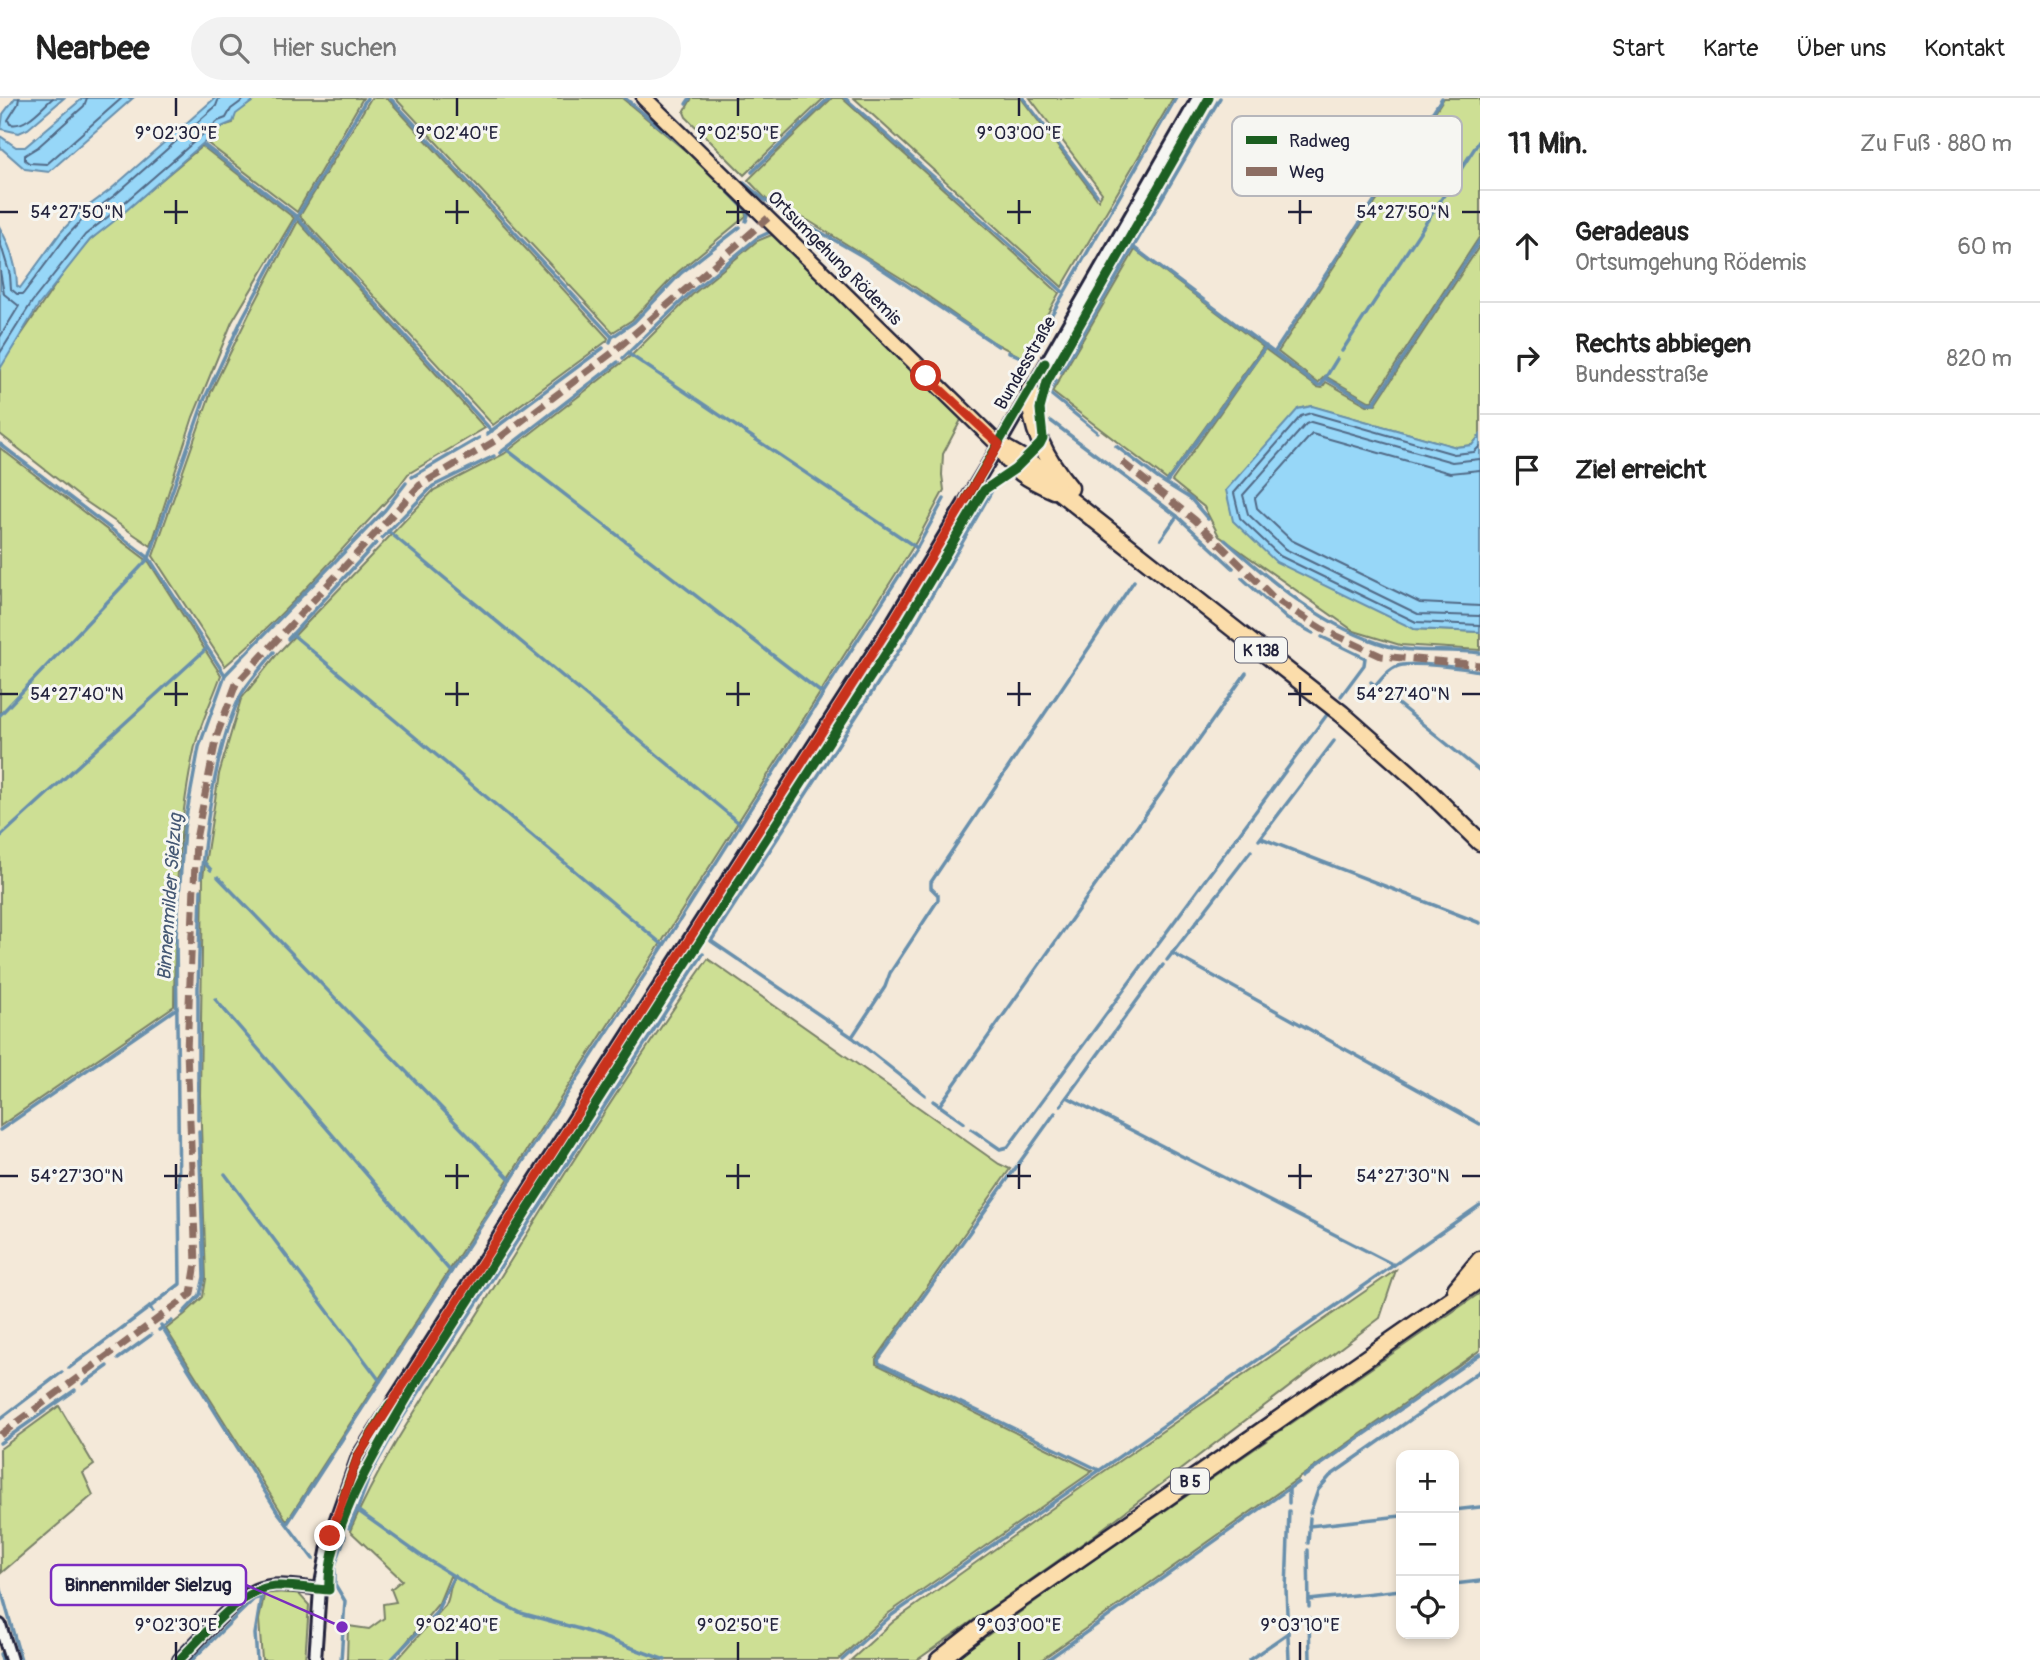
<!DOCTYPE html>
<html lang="de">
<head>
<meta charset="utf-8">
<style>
  body { margin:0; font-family:Pangolin,sans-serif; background:#f2f2f2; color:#222 }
  .controls { position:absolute; right:21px; bottom:21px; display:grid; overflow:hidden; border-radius:14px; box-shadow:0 4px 10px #0003 }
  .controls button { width:63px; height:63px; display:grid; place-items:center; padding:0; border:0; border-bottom:2px solid #e0e0e0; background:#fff; color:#222; font:35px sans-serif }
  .stop { position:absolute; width:21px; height:21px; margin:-16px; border:5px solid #c8321e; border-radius:50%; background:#fff }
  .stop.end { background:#c8321e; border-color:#fff; box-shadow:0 2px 7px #0008 }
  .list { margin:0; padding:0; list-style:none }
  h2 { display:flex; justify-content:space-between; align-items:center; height:91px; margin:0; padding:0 28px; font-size:30px }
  h2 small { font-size:23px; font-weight:400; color:#767676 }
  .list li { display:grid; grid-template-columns:46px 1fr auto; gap:21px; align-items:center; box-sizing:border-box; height:112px; padding:0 28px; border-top:2px solid #e0e0e0 }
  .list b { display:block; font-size:26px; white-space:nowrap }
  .list p { margin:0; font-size:23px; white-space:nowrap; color:#767676 }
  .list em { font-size:23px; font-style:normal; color:#767676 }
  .icon { flex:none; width:38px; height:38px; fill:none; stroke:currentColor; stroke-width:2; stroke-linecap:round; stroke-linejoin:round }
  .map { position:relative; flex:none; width:1480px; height:1562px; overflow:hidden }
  header { display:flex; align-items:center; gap:42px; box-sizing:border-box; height:98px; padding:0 35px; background:#fff; border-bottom:2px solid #e0e0e0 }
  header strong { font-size:33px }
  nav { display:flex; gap:38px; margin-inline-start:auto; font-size:24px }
  .search { width:490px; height:63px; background:#f2f2f2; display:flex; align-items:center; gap:18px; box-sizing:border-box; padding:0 24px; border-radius:38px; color:#767676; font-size:26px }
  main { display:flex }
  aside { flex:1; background:#fff }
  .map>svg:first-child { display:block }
  .green { fill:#cddf94; stroke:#788068; stroke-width:2 }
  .water { fill:#97d7f8; stroke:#688fac; stroke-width:2 }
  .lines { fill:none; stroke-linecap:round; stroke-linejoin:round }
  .shore { stroke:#516a87; stroke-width:2 }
  .stream { stroke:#688fac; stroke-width:3.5 }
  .minor-casing { stroke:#22223b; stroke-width:16 }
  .major-casing { stroke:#22223b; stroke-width:19 }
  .highway-casing { stroke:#22223b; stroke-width:21 }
  .minor { stroke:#f6f6f2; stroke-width:10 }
  .major { stroke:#fbddab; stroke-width:14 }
  .highway { stroke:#fbddab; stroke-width:16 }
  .quiet { stroke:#8d6e63; stroke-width:7; stroke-dasharray:14 7; stroke-linecap:butt }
  .cycleway-casing { stroke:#f6f6f2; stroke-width:13 }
  .cycleway { stroke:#1b5e20; stroke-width:9 }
  .route { stroke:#c8321e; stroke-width:9 }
  .ticks { fill:none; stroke:#22223b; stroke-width:2.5 }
  .labels { text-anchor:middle; stroke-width:6; stroke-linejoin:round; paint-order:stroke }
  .shield { fill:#f6f6f2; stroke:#626272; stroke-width:2 }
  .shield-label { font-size:16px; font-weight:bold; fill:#22223b }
  .street-label { font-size:18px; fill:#22223b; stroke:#f6f6f2 }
  .water-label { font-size:19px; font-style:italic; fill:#455874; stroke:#f6f6f2 }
  .key { fill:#f6f6f2; stroke:#b6b6bb; stroke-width:2 }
  .key-label { font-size:19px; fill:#22223b }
  .ticks-label { font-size:18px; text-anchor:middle; fill:#22223b; stroke:#f6f6f2; stroke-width:6; stroke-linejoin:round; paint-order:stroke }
  .leader { fill:none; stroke:#7b2cbf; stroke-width:2.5 }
  .callout-dot { fill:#7b2cbf; stroke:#f6f6f2; stroke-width:2.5 }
  .callout { fill:#f6f6f2; stroke:#7b2cbf; stroke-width:2.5 }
  .callout-label { font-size:19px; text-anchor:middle; font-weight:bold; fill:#22223b }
</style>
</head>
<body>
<header>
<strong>Nearbee</strong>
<div class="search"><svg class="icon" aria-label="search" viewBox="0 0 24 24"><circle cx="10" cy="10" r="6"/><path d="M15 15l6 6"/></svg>Hier suchen</div>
<nav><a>Start</a><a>Karte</a><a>Über uns</a><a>Kontakt</a></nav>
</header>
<main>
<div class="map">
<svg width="1480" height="1562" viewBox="0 0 1480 1562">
  <rect width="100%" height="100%" fill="#f4e9d9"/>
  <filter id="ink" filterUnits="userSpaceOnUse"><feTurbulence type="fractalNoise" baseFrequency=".0143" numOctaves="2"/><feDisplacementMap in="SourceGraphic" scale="14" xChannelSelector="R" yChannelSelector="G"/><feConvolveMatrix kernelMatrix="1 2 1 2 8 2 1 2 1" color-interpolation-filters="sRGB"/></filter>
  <g filter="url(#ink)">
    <g class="green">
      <path d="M 257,0 L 363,0 L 297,114 L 206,44 L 223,28 L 233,25 L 235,16 Z"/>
      <path d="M 371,0 L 387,0 L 608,240 L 607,243 L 493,327 L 300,118 Z"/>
      <path d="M 395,0 L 622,0 L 693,59 L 745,112 L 746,118 L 678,174 L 632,222 L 613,234 Z"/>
      <path d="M 692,0 L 824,0 L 744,77 L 686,19 L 684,14 Z"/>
      <path d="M 832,0 L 842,0 L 1059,195 L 1023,260 L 993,244 L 909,185 L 809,123 L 767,102 L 748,82 Z"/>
      <path d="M 854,0 L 1021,0 L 1098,102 L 1102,95 L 1030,0 L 1173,0 L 1062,189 Z"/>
      <path d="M 1444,0 L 1480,0 L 1480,138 L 1372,303 L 1369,303 L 1325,278 L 1318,285 L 1278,254 Z"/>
      <path d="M 202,48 L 294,120 L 232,224 L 193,319 L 151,448 L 85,403 L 0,336 L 0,271 L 2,265 L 71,164 L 90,142 Z"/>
      <path d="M 298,123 L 485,330 L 408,376 L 393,396 C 339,454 286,516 225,568 L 153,458 L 211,294 L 249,216 Z"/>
      <path d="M 774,136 L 962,320 L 943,356 L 942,377 L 944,392 L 916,444 L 663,842 L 287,1423 L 166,1231 L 185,1216 L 203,1199 L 206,1181 L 200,997 L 203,779 L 219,676 L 241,601 L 278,555 L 434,392 L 504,356 L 633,256 L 692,197 L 757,143 Z"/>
      <path d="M 1480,147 L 1480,337 L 1472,347 L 1456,349 L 1311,308 L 1298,311 L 1414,531 L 1480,534 L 1480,552 L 1400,547 L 1354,533 L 1219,438 L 1204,409 L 1172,383 L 1265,251 L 1317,289 L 1322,290 L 1326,284 L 1367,307 L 1375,307 Z"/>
      <path d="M 1135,152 L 1263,249 L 1167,382 L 1052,294 Z"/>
      <path d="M 0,350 L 149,464 L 221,577 C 213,600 201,624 195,648 C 176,733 175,821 174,908 L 0,1028 Z"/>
      <path d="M 708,861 L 999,1066 L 1010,1071 L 876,1261 L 876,1266 L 1093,1373 L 889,1515 L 838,1562 L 397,1562 L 445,1508 C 451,1499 448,1490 454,1481 L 450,1478 L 439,1505 L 392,1562 L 347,1562 L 348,1528 L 369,1531 L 384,1520 L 383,1506 L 396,1504 L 391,1491 L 402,1482 L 350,1433 C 385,1351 438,1280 485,1204 C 556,1088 629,973 708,861 Z"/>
      <path d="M 1396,1172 L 1380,1220 L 1093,1438 L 917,1562 L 851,1562 L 894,1523 L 1103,1374 Z"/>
      <path d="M 1480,1195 L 1480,1252 L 1041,1562 L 953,1562 L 1069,1479 Z"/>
      <path d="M 59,1308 L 94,1367 L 83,1375 L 93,1397 L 1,1475 L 0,1351 Z"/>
      <path d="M 287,1491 L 298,1495 L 309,1507 L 305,1562 L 262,1562 L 259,1522 L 265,1493 Z"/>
    </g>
    <g class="water">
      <path d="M 15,0 L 64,0 L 28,31 L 19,35 L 1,31 L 3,16 Z"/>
      <path d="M 83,0 L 133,0 L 49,74 L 25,71 L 0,49 L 0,38 L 16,49 L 25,49 Z"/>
      <path d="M 215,0 L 257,0 L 236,16 L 233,24 L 223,28 L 113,124 L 90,142 L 38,208 L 0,271 L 0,130 C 10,148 17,167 17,188 L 20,190 L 61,134 L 79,115 L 110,92 Z"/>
      <path d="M 1312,308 L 1456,349 L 1472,347 L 1480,337 L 1480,534 L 1414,531 L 1276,464 L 1233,423 L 1226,392 L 1298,311 Z"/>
    </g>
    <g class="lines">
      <g class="shore">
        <path d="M 19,0 L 18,6 L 8,22 L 10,26 C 26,30 41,10 53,0"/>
        <path d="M 87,0 L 84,8 L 38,49 L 25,57 L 25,62 L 29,65 L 47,66 L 122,0"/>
        <path d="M 0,144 L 10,177 L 11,191 L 17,196 L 23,196 L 66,139 L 83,121 L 115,97 L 216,8 L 219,0"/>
        <path d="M 0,173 L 4,196 L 19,208 L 0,239"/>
        <path d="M 0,255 L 32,204 L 85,137 L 109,118 L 218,23 L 226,20 L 231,11 L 246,0"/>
        <path d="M 1480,348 L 1474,354 L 1454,356 L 1311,315 L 1301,318 L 1234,395 L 1240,420 L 1280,458 L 1416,524 L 1480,527"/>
        <path d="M 1480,361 L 1452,364 L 1311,324 L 1306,326 L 1243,397 L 1248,416 L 1285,451 L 1418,516 L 1480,518"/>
        <path d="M 1480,372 L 1450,375 L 1312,336 L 1255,400 L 1257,410 L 1291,442 L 1420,505 L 1480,508"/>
      </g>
      <g class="stream">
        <path d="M 390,0 L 612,239"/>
        <path d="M 625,0 L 693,57"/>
        <path d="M 845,0 L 1063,194"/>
        <path d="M 1023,0 L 1097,97"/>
        <path d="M 686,6 L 690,0"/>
        <path d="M 204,47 L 297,119 L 367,0"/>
        <path d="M 701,65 L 746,112 L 748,117 L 746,123"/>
        <path d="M 752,74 L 829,0"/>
        <path d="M 744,85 L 766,103 L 864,159 L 998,248"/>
        <path d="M 1133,149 L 1317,287 L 1321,287 L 1337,261"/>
        <path d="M 610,244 L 612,239 L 634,224 L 681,175 L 740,129"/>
        <path d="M 1342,253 L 1480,42"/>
        <path d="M 1009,254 L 1025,261"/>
        <path d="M 1274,255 L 1442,0"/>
        <path d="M 623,260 L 689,196 L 757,140 L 770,134"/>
        <path d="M 1025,263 L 1176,0"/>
        <path d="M 1061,274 L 1220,0"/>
        <path d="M 1325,280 L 1368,305 L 1374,305 L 1480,142"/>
        <path d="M 1049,294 L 1056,282"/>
        <path d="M 1049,295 L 1097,334"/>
        <path d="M 1043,309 L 1041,313 L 1043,316"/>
        <path d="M 1051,323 L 1177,418 L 1233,470"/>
        <path d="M 487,336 L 603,250"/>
        <path d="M 0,346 L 149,460 L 225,577 L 199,649 L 184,730 L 176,838 L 180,1186 L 150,1209 L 152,1213"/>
        <path d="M 1116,348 L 1159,381 L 1191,401 L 1208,421"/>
        <path d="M 506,351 L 823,596 L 917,450 L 629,256"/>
        <path d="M 500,355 L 618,264"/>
        <path d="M 412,379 L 479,340"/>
        <path d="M 1167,384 L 1266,248"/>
        <path d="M 388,433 L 739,725"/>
        <path d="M 382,440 L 433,388 L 494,358"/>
        <path d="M 1161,441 L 1177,418"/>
        <path d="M 1225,442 C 1273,485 1325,530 1388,548 C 1417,556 1450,550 1480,555"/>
        <path d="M 917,450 L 944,401"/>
        <path d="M 1242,480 L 1287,521 L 1313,535"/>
        <path d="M 292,536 L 663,847"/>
        <path d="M 1322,539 L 1365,560 L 1364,567 L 1341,598"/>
        <path d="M 288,541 L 376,445"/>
        <path d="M 225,577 L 385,412 L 406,385"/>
        <path d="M 1371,584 L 1480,673"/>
        <path d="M 1366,599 C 1375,590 1386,572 1398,568 C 1413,563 1463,570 1480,573"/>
        <path d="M 0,617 L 149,460 L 204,302 L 243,219 L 297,119 L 492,333"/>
        <path d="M 0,739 L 206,551"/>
        <path d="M 1261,740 L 1480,825"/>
        <path d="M 1259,742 L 1334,643"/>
        <path d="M 203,763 L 211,772"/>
        <path d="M 201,779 C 206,726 216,650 239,601 C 247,584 263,569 274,554"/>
        <path d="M 218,779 L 511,1082"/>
        <path d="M 1172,855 L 1480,1026"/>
        <path d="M 1167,862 L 1251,753"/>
        <path d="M 215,901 L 451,1174"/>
        <path d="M 852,939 L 885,889 L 890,875 L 938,802 L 938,797 L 931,790 L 931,784 L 1134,483"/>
        <path d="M 925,997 L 852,939 L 711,843 L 911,534 L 994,389"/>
        <path d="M 1067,999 L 1394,1167"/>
        <path d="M 933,1003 L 964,1025"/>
        <path d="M 1061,1007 L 1163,867"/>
        <path d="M 939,1008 L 1246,575"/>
        <path d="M 1055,1015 L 878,1262 L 879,1265 L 1099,1372"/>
        <path d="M 198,1022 L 198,890 L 201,792"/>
        <path d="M 971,1031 L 1000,1051 L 1008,1049 L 1329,614"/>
        <path d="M 0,1032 L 177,910"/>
        <path d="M 225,1076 L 380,1283"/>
        <path d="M 183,1215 L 200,1197 L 204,1179 L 199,1033"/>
        <path d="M 161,1227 L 277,1413 L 313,1461"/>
        <path d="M 159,1232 L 172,1223"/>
        <path d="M 118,1261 L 151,1237"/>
        <path d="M 69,1270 L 150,1209"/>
        <path d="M 83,1286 L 108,1268"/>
        <path d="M 0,1321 L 62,1274"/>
        <path d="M 0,1345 L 75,1292"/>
        <path d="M 1303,1379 L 1480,1256"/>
        <path d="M 1289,1391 L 1289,1405"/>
        <path d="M 357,1412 L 370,1377 L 401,1322 L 703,856"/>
        <path d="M 1454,1412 L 1480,1409"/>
        <path d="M 1289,1413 L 1286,1491 L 1289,1562"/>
        <path d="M 1310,1415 L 1318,1392 L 1330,1378 L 1480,1273"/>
        <path d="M 287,1426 L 664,847 L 823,596"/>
        <path d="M 1309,1428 L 1401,1418"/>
        <path d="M 349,1430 L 357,1412 L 420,1457 L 481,1495 L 521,1515 L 583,1532 L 665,1562"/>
        <path d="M 1308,1445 L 1310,1420"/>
        <path d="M 1308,1452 L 1309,1509"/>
        <path d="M 333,1483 L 345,1503 L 341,1562"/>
        <path d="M 335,1484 L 335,1468 L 345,1438"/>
        <path d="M 1454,1486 L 1480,1483"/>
        <path d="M 0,1488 L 21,1562"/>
        <path d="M 1309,1502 L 1401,1492"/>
        <path d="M 1309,1520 L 1310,1562"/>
        <path d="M 0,1556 L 2,1562"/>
        <path d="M 174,1558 L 212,1519"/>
        <path d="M 192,1562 L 254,1501 L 261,1499"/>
        <path d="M 257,1562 L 255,1536 L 261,1499"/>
        <path d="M 391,1562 L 436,1515 L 454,1478"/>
        <path d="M 842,1562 L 892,1517 L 1480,1107"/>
        <path d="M 1047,1562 L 1298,1384"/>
        <path d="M 1249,1562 L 1288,1535"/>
      </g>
      <g class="minor-casing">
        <g id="minor">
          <path d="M 0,1527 L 11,1562"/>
          <path d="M 179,1562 C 197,1544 234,1502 255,1492 C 273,1483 300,1489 320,1491"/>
          <path d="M 315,1562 L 320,1491 L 330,1438 L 358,1358 L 893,523 L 999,347 L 1198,0"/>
        </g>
      </g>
      <g class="major-casing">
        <path id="major" d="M 644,0 L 999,347"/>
      </g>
      <g class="highway-casing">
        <g id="highway">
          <path d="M 1030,292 C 1030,331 1045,360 1070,390"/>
          <path d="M 999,347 L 1037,369 L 1061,395 L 1342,616 L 1419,684 L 1480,744"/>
          <path d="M 999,347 C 1010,371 1030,382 1054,392"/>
          <path d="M 1456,1191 L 1480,1162"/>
          <path d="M 939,1562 L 985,1526 L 1480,1181"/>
        </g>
      </g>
      <use href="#minor" class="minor"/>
      <use href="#major" class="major"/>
      <use href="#highway" class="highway"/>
      <g class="quiet">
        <path d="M 1122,364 L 1195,422 L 1275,501 L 1322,531 L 1381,558 L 1480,567"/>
        <path d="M 0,1337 L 191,1196 L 196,1165 L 187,953 L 196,741 L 217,637 L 236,586 L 420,387 L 495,343 L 612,255 L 768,120"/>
      </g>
      <g class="cycleway-casing">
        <g id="cycleway">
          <path d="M 966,401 L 1045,265"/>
          <path d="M 344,1397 L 358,1358 L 389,1307"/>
          <path d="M 179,1562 C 203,1539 241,1490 275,1488 C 293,1487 312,1491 329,1492 C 325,1430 388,1333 419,1280 L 902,530 L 984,392 L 1015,371 L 1040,346 L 1043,340 L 1040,311 L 1047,284 L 1209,0"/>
        </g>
      </g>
      <use href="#cycleway" class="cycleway"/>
    </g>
  </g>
  <g class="lines" filter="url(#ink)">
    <path class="route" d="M 330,1438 L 358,1358 L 893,523 L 999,346 L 926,278"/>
  </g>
  <path class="ticks" d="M 176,0 L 176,18M 457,0 L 457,18M 738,0 L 738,18M 1019,0 L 1019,18M 176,102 L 176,126M 457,102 L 457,126M 738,102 L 738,126M 1019,102 L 1019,126M 1300,102 L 1300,126M 0,114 L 18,114M 164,114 L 188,114M 445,114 L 469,114M 726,114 L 750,114M 1007,114 L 1031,114M 1288,114 L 1312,114M 1462,114 L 1480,114M 176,584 L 176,608M 457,584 L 457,608M 738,584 L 738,608M 1019,584 L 1019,608M 1300,584 L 1300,608M 0,596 L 18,596M 164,596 L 188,596M 445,596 L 469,596M 726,596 L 750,596M 1007,596 L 1031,596M 1288,596 L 1312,596M 1462,596 L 1480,596M 176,1066 L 176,1091M 457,1066 L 457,1091M 738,1066 L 738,1091M 1019,1066 L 1019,1091M 1300,1066 L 1300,1091M 0,1078 L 18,1078M 164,1078 L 188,1078M 445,1078 L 469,1078M 726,1078 L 750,1078M 1007,1078 L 1031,1078M 1288,1078 L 1312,1078M 1462,1078 L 1480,1078M 176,1544 L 176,1562M 457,1544 L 457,1562M 738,1544 L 738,1562M 1019,1544 L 1019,1562M 1300,1544 L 1300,1562"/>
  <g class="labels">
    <g class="shield">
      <rect x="1235" y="539.5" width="52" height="25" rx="5"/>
      <rect x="1171" y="1370.5" width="38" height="25" rx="5"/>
    </g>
    <g class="shield-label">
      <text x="1261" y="558">K 138</text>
      <text x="1190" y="1389">B 5</text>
    </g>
    <g class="street-label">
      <text transform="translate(835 160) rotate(45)" y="6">Ortsumgehung Rödemis</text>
      <text transform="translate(1025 265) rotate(-60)" y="6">Bundesstraße</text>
    </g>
    <g class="water-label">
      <text transform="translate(169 799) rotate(-86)" y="7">Binnenmilder Sielzug</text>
    </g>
  </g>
  <rect x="1232" y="18" width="230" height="80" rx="10" class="key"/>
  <rect x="1246" y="38" width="31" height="8" fill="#1b5e20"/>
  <rect x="1246" y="69" width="31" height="9" fill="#8d6e63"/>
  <g class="key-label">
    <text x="1289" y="49">Radweg</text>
    <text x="1289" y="80">Weg</text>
  </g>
  <g class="ticks-label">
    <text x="176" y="41">9°02'30"E</text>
    <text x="457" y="41">9°02'40"E</text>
    <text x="738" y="41">9°02'50"E</text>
    <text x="1019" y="41">9°03'00"E</text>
    <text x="77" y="120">54°27'50"N</text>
    <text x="1403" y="120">54°27'50"N</text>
    <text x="77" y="602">54°27'40"N</text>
    <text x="1403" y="602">54°27'40"N</text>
    <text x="77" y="1084">54°27'30"N</text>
    <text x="1403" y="1084">54°27'30"N</text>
    <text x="176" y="1533">9°02'30"E</text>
    <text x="457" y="1533">9°02'40"E</text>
    <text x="738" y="1533">9°02'50"E</text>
    <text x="1019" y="1533">9°03'00"E</text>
    <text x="1300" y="1533">9°03'10"E</text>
  </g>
  <path class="leader" d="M342 1529L246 1487"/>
  <circle class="callout-dot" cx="342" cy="1529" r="7"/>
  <rect class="callout" x="51" y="1467" width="195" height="40" rx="7"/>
  <g class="callout-label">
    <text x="148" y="1493">Binnenmilder Sielzug</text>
  </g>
</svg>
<div class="controls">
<button>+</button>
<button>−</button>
<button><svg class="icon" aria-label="locate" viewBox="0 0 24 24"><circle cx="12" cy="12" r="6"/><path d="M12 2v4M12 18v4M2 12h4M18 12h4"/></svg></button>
</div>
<div class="stop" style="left:926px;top:278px"></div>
<div class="stop end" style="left:330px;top:1438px"></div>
</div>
<aside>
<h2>11 Min.<small>Zu Fuß · 880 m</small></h2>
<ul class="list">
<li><svg class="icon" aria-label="ahead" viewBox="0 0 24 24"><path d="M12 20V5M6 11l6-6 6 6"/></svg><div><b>Geradeaus</b><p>Ortsumgehung Rödemis</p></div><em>60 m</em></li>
<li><svg class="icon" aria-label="right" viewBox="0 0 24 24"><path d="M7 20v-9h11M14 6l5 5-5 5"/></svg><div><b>Rechts abbiegen</b><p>Bundesstraße</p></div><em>820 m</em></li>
<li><svg class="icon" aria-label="arrive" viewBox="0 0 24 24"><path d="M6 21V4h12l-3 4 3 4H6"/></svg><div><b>Ziel erreicht</b></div></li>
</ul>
</aside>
</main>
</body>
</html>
